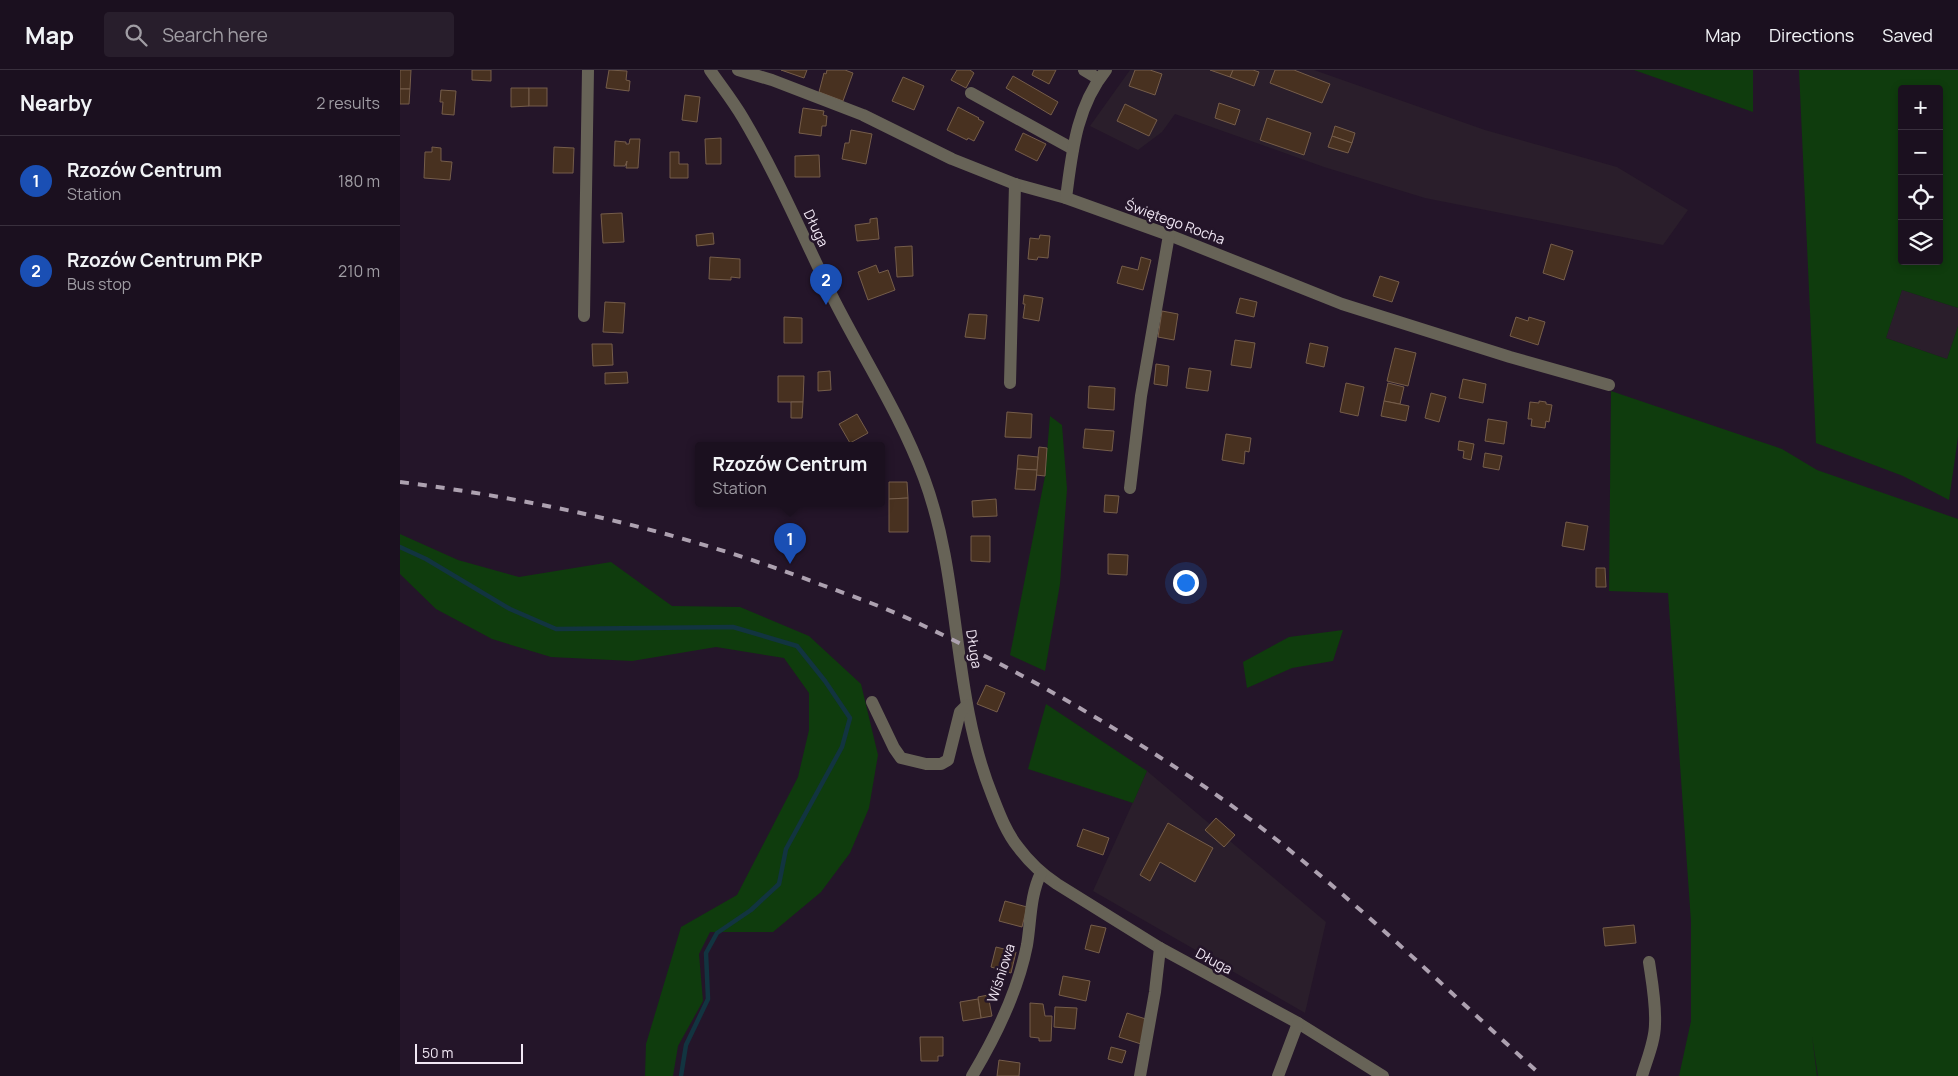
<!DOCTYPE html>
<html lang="en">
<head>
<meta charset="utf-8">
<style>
  body { margin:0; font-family:Manrope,sans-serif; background:#281e2c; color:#f1f3f6 }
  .controls { position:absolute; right:15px; top:15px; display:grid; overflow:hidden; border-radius:5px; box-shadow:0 2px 8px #0003 }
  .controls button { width:45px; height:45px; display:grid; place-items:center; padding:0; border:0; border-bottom:1px solid #39303d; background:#1b101f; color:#f1f3f6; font:25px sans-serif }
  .scale { position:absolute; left:15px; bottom:12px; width:108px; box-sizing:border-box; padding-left:5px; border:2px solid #f1e7f4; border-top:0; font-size:14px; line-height:18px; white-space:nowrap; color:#f1e7f4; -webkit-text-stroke:4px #241529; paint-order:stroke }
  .you { position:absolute; left:785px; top:512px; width:18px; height:18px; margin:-12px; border:4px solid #fff; border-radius:50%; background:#1a73e8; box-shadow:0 0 0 8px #1a73e833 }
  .badge { display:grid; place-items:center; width:32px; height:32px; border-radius:50%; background:#b7c147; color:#fff; font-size:16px; font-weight:700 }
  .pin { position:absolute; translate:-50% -41px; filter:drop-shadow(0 1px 2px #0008) }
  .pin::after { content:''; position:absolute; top:26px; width:18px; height:15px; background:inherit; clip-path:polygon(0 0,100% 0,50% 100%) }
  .popup { position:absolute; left:295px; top:372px; width:190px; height:65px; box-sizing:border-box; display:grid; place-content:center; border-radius:5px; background:#1b101f; filter:drop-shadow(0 1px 4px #0005); font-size:16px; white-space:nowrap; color:#a09da4 }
  .popup b { font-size:19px; color:#f1f3f6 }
  .popup::after { content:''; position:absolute; left:50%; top:100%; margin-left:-10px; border:10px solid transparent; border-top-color:#1b101f }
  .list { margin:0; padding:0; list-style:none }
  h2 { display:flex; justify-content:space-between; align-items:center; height:65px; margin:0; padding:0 20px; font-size:21px }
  h2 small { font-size:16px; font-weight:400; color:#a09da4 }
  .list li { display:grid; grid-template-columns:32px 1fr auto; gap:15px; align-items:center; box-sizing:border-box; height:90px; padding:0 20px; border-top:1px solid #39303d }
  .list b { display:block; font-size:19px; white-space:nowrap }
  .list p { margin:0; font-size:16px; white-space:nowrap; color:#a09da4 }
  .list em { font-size:16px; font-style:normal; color:#a09da4 }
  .icon { flex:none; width:28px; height:28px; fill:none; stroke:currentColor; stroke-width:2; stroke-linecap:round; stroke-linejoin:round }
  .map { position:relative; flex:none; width:1558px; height:1006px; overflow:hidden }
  header { display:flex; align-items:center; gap:30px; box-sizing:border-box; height:70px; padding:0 25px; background:#1b101f; border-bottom:1px solid #39303d }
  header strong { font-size:24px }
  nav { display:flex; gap:28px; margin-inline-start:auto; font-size:18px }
  .search { width:350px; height:45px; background:#281e2c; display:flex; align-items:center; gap:12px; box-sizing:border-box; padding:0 18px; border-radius:5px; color:#a09da4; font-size:19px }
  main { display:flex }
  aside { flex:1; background:#1b101f }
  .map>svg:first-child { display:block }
  .industrial { fill:#2a1e2b }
  .green { fill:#0f3c0d; fill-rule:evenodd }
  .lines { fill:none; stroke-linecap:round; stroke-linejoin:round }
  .stream { stroke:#123440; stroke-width:4.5 }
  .building { fill:#483120; stroke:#755d4a }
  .minor { stroke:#676357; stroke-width:12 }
  .rail { stroke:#ada1b0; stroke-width:4; stroke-dasharray:9 9; stroke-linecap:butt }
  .labels { text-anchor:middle; stroke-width:5; stroke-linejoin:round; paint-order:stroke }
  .street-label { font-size:14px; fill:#f1e7f4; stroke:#241529 }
</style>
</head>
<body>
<header>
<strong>Map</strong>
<div class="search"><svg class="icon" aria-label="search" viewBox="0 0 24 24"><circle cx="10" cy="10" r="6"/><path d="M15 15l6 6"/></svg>Search here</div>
<nav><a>Map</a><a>Directions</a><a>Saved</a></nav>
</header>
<main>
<aside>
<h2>Nearby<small>2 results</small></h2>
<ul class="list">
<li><span class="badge" style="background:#1a4fb4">1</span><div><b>Rzozów Centrum</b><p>Station</p></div><em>180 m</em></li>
<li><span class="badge" style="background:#1a4fb4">2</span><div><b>Rzozów Centrum PKP</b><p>Bus stop</p></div><em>210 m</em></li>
</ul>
</aside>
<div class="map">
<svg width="1558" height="1006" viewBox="0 0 1558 1006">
  <rect width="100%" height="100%" fill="#241529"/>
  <g class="industrial">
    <path d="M 730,0 L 914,0 L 1085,60 L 1217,97 L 1288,140 L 1263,175 L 1025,128 L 924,97 L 775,44 L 762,62 L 738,80 L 690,56 Z"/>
    <path d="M 1502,220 L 1558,238 L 1558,256 L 1547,289 L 1486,268 Z"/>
    <path d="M 747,701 L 926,852 L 905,943 L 693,821 Z"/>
  </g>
  <g class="green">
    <path d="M 1234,0 L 1353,0 L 1353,42 Z"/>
    <path d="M 1399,0 L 1558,0 L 1558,238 L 1502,220 L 1486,268 L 1547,289 L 1558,256 L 1558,367 L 1549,430 L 1503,406 L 1416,373 ZM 1502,19 L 1539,19 L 1539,191 L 1502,191 Z"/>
    <path d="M 1211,321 L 1382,379 L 1417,400 L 1558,449 L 1558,1006 L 1418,1006 L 1412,966 L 1417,1006 L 1279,1006 L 1291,951 L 1291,852 L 1268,523 L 1209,521 Z"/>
    <path d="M 650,346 L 662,355 L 667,419 L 660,514 L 645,601 L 610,585 L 645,406 Z"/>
    <path d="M 0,464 L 58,490 L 119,507 L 211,492 L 272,536 L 340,537 L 409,566 L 461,614 L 478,685 L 469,738 L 450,783 L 421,822 L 373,862 L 310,862 L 299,884 L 303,931 L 278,976 L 273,1006 L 245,1006 L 246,974 L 281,857 L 337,825 L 398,707 L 409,660 L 409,623 L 384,588 L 316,577 L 232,591 L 151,587 L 92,569 L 36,539 L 0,504 Z"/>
    <path d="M 943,560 L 933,591 L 892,598 L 847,618 L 843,592 L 889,567 Z"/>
    <path d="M 646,634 L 747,701 L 733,733 L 628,699 Z"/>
  </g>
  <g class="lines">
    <path class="stream" d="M 0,477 L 26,489 L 110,539 L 156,559 L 333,557 L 397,576 L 425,611 L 450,648 L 442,677 L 386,779 L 379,814 L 351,840 L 317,863 L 306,883 L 308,929 L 286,975 L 281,1006"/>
  </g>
  <g class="building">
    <path d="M 0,0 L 11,0 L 10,19 L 0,19 Z"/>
    <path d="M 72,0 L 91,0 L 91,11 L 72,10 Z"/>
    <path d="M 209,0 L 227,1 L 226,10 L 230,11 L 229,21 L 206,18 Z"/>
    <path d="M 381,0 L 407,0 L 404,8 Z"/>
    <path d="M 427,0 L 445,0 L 453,3 L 443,31 L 419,22 L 424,3 L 426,4 Z"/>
    <path d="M 557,0 L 570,0 L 574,3 L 566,18 L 551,10 Z"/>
    <path d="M 634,0 L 656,0 L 649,14 L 632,5 Z"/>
    <path d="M 735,0 L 750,0 L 762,4 L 755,25 L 729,16 Z"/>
    <path d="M 810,0 L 833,0 L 830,7 Z"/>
    <path d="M 833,0 L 853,0 L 859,2 L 854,16 L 830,7 Z"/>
    <path d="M 875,0 L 894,0 L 930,14 L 922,33 L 870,13 Z"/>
    <path d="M 613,6 L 658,32 L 651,45 L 606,18 Z"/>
    <path d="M 503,7 L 524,16 L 514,40 L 492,31 Z"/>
    <path d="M 111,18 L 129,18 L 129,36 L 111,37 Z"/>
    <rect x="129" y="18" width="18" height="18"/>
    <path d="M 0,19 L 10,19 L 9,34 L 0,34 Z"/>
    <path d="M 41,20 L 56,21 L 54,45 L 42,44 L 43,32 L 40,32 Z"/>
    <path d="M 285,25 L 300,27 L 297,52 L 282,50 Z"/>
    <path d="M 819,33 L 840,40 L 835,55 L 815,48 Z"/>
    <path d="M 725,34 L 757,50 L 749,66 L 717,51 Z"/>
    <path d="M 558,37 L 579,48 L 578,49 L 584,52 L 574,71 L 568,68 L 567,70 L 547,60 Z"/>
    <path d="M 403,38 L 424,41 L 423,45 L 427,46 L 426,56 L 422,56 L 421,66 L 399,63 Z"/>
    <path d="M 867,48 L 911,63 L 904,85 L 860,70 Z"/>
    <path d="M 935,56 L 955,63 L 952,73 L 932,66 Z"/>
    <path d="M 451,60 L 472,64 L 466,94 L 442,89 L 445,73 L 449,73 Z"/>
    <path d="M 623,63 L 646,74 L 637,91 L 615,80 Z"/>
    <path d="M 932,66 L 952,73 L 948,83 L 928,77 Z"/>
    <path d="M 321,68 L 321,94 L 306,94 L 305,69 Z"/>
    <path d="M 230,69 L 240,69 L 238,98 L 226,98 L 227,91 L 225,96 L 214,96 L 215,71 L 226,72 L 226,74 L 229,74 Z"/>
    <path d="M 32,77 L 41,78 L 41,91 L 52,92 L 50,110 L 24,108 L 25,82 L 32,82 Z"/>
    <path d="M 154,77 L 174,78 L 173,103 L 153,103 Z"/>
    <path d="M 270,82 L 279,82 L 279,94 L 288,94 L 288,108 L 270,108 Z"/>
    <path d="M 419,85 L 420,107 L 395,107 L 395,86 Z"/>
    <path d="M 222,143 L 224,172 L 203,173 L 201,144 Z"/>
    <path d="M 477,148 L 479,169 L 457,171 L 455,155 L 470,153 L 470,149 Z"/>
    <path d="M 313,163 L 314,174 L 297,176 L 296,165 Z"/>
    <path d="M 640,165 L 650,166 L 648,188 L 638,187 L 637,190 L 628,189 L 630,168 L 639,169 Z"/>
    <path d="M 1151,174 L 1173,181 L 1164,210 L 1143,203 Z"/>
    <path d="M 512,176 L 513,206 L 497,207 L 495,177 Z"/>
    <path d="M 310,187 L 340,189 L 340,208 L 331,207 L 331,210 L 309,209 Z"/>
    <path d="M 741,187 L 751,190 L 743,220 L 717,213 L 722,196 L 738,200 Z"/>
    <path d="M 476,195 L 479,203 L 488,200 L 495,220 L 468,230 L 458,202 Z"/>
    <path d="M 980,206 L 999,212 L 992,232 L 973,226 Z"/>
    <path d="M 624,225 L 643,228 L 639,251 L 623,248 L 625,234 L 623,234 Z"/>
    <path d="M 840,228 L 857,232 L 854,247 L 836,243 Z"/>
    <path d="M 205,232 L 225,233 L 223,263 L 203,262 Z"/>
    <path d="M 762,241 L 778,244 L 774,270 L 758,267 Z"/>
    <path d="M 569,244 L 587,245 L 585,269 L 565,267 Z"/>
    <path d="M 384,247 L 402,248 L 402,273 L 384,273 Z"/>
    <path d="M 1116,247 L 1128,251 L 1129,247 L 1145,252 L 1138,275 L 1110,266 Z"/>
    <path d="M 835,270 L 855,273 L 851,298 L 831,295 Z"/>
    <path d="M 910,273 L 928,277 L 924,297 L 906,293 Z"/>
    <path d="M 192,274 L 212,274 L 213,295 L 193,296 Z"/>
    <path d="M 995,278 L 1016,283 L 1008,316 L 987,311 Z"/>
    <path d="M 756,294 L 769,296 L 767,316 L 754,314 Z"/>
    <path d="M 789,298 L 811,301 L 808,321 L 786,318 Z"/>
    <path d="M 430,301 L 431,320 L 418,321 L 418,302 Z"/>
    <path d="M 227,302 L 228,313 L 205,314 L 205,303 Z"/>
    <path d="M 378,306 L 404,306 L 403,332 L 378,332 Z"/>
    <path d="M 1063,309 L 1086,314 L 1083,333 L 1059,328 Z"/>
    <path d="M 946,313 L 964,317 L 958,346 L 940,342 Z"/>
    <path d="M 988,313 L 1004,317 L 1000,334 L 984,331 Z"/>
    <path d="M 689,316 L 715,318 L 714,340 L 688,338 Z"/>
    <path d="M 1031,323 L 1046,327 L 1039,352 L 1025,348 Z"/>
    <path d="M 984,331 L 1009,336 L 1006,351 L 981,346 Z"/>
    <path d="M 1139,331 L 1146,332 L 1146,334 L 1152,335 L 1149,352 L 1146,351 L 1145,358 L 1131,356 L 1132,349 L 1128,349 L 1130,332 L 1139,333 Z"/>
    <path d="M 391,332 L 403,332 L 402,348 L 391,348 Z"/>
    <path d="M 607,342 L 632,344 L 631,368 L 605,367 Z"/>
    <path d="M 457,344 L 468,363 L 450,373 L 439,354 Z"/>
    <path d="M 1088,349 L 1107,352 L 1104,374 L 1085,371 Z"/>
    <path d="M 685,359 L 714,361 L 712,381 L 683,378 Z"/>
    <path d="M 826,364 L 851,368 L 849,382 L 845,381 L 844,394 L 822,390 Z"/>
    <path d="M 1059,371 L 1074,374 L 1071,390 L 1063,388 L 1064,381 L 1058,380 Z"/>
    <path d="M 639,377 L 647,378 L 645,406 L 636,405 Z"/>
    <path d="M 1085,383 L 1102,386 L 1099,400 L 1083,397 Z"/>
    <path d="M 618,385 L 638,387 L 637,400 L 617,399 Z"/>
    <path d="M 617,399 L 637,400 L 635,420 L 615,419 Z"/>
    <path d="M 489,412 L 507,412 L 508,428 L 489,429 Z"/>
    <path d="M 705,425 L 719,426 L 717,443 L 704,442 Z"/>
    <path d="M 508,428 L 508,462 L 489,462 L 489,429 Z"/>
    <path d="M 596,429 L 597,446 L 573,447 L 572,431 Z"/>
    <path d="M 1166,452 L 1188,456 L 1184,480 L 1162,476 Z"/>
    <path d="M 571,466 L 590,466 L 590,492 L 571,491 Z"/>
    <path d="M 708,484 L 728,485 L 727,505 L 708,504 Z"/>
    <path d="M 1196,498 L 1205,498 L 1206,517 L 1196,517 Z"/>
    <path d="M 586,615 L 605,623 L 597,642 L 577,634 Z"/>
    <path d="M 816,748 L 835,765 L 824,777 L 805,760 Z"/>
    <path d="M 768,753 L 813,778 L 795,812 L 760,792 L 750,811 L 740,805 Z"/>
    <path d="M 683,759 L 709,768 L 703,785 L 677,776 Z"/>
    <path d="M 605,831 L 627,837 L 622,857 L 599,851 Z"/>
    <path d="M 691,855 L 706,858 L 699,883 L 685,879 Z"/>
    <path d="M 1234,855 L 1236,873 L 1205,876 L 1203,858 Z"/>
    <path d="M 596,877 L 616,882 L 611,903 L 591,897 Z"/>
    <path d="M 663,906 L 690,911 L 686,931 L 659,925 Z"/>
    <path d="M 588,925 L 592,946 L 581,948 L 578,927 Z"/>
    <path d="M 578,929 L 581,948 L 563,951 L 560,932 Z"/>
    <path d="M 630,933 L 643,934 L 645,946 L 652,946 L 651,971 L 639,971 L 639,968 L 630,967 Z"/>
    <path d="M 655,937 L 677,938 L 675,959 L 654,957 Z"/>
    <path d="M 727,943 L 749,950 L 741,974 L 719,967 Z"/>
    <path d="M 520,967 L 543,967 L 543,986 L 538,986 L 538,991 L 521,991 Z"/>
    <path d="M 711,977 L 726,981 L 722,993 L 708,989 Z"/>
    <path d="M 599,990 L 620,993 L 619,1006 L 597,1006 Z"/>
  </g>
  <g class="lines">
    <g class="minor">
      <path d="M 310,0 C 321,16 333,31 343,48 C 378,107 404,169 434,230 C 464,289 501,346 524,408 C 562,510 551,623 592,725 C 599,743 606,762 618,777 C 629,792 642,804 657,814 L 760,878 L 898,953 L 983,1006"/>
      <path d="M 338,0 L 372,10 L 463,45 L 552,89 L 615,114 L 666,128 L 769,165 L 942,234 L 1110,287 L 1209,315"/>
      <path d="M 684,0 L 699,9"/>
      <path d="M 571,23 L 673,79"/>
      <path d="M 666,128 C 672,83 676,37 706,0"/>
      <path d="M 184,246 L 188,0"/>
      <path d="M 610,313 L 615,114"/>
      <path d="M 730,418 L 741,326 L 769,165"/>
      <path d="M 472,632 L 494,678 L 501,688 L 526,694 L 541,694 L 548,690 L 560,642 L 567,635"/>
      <path d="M 572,1006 C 596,966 618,921 627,875 C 631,851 630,825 641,803"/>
      <path d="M 740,1006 L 755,922 L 760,878"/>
      <path d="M 878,1006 L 898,953"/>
      <path d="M 1242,1006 C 1247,989 1255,971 1255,954 C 1256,933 1252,912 1249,892"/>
    </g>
    <path class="rail" d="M 0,412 C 144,430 286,463 422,515 C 455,527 489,539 520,554 C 590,587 658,624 723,664 C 768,692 813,721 855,753 C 956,830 1048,921 1142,1006"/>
  </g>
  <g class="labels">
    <g class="street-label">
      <text transform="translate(775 152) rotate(20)" y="5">Świętego Rocha</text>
      <text transform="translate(416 158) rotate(65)" y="5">Długa</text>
      <text transform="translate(574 579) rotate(81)" y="5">Długa</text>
      <text transform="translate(814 891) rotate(28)" y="5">Długa</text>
      <text transform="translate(601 903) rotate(-72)" y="5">Wiśniowa</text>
    </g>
  </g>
</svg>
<div class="controls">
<button>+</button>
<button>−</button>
<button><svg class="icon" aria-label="locate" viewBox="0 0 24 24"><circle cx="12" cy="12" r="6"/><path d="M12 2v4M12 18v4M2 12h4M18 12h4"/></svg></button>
<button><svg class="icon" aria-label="layers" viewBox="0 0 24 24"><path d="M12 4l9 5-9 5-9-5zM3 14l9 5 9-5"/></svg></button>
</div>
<div class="scale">50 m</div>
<div class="you"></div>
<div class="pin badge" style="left:390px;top:494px;background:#1a4fb4">1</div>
<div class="popup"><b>Rzozów Centrum</b>Station</div>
<div class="pin badge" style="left:426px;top:235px;background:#1a4fb4">2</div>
</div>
</main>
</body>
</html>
